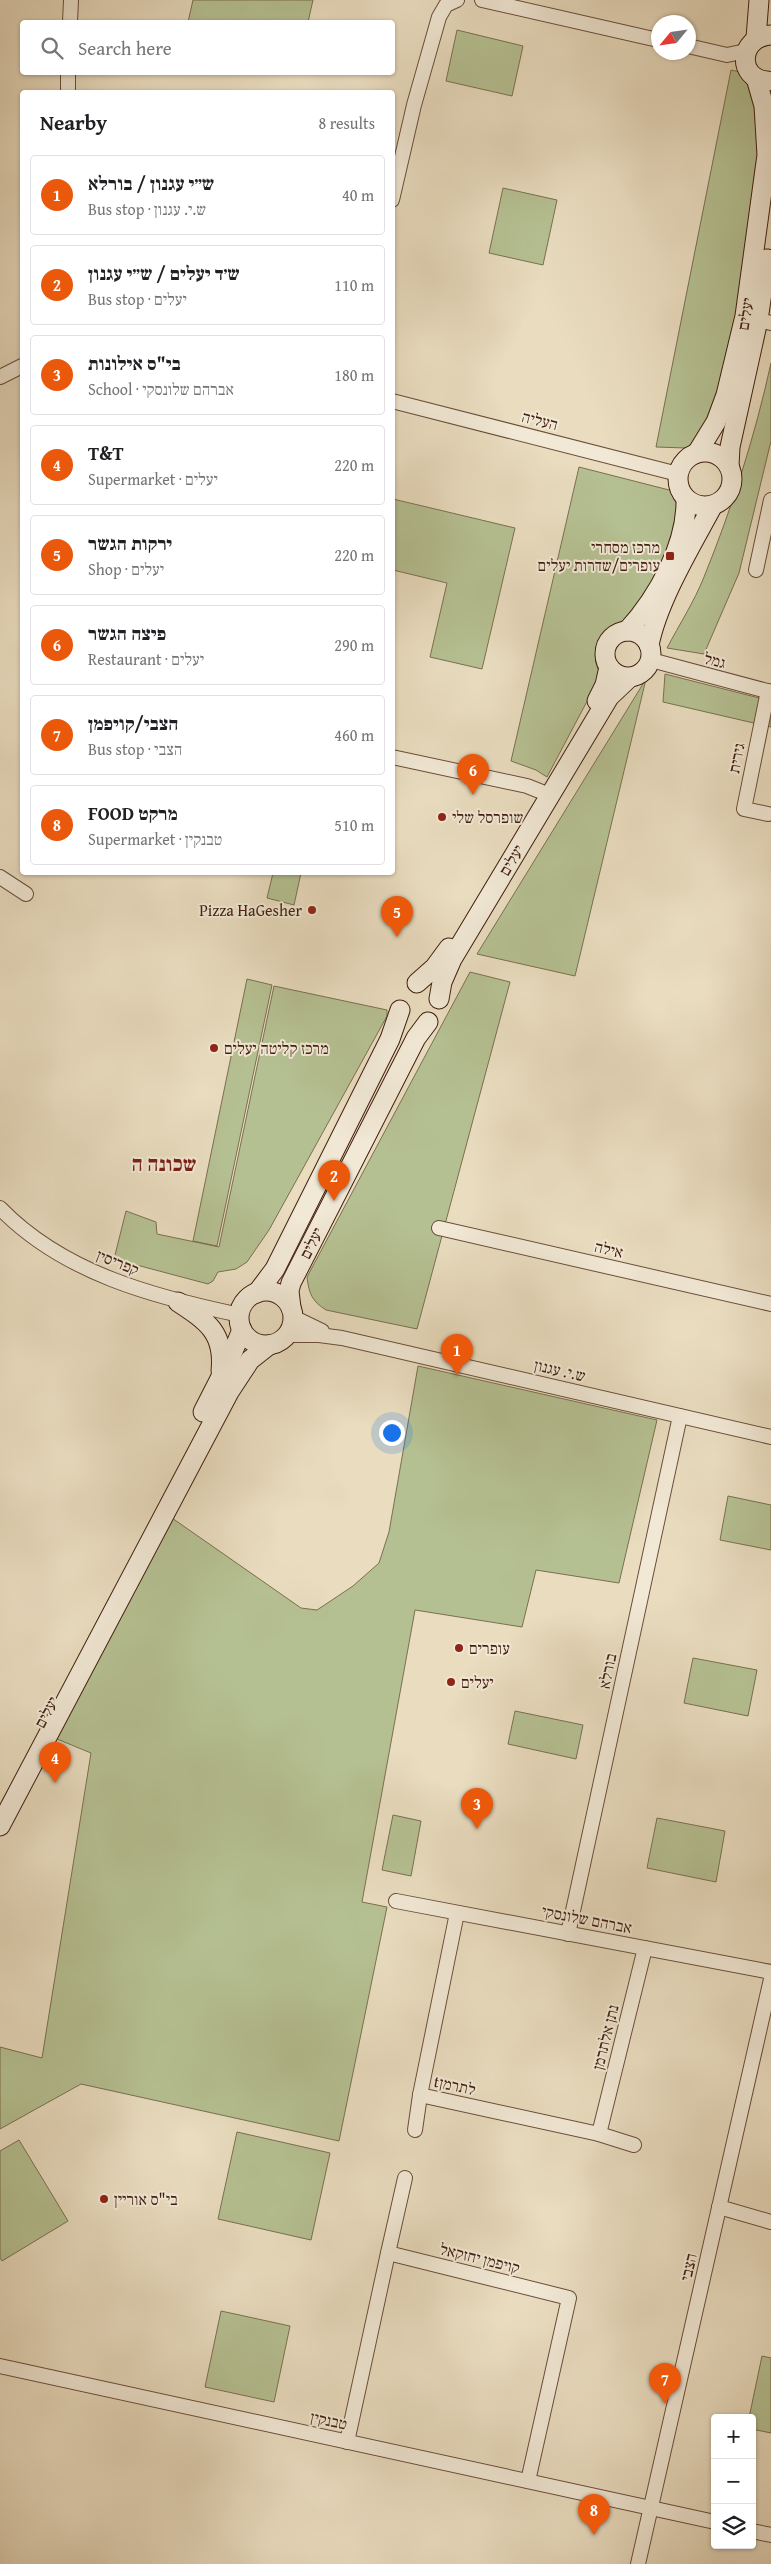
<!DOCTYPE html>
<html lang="en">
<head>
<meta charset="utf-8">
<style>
  body { margin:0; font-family:"Gentium Book Plus","Frank Ruhl Libre",serif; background:#f6f6f6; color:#202124 }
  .controls { position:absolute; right:15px; bottom:15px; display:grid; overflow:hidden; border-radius:5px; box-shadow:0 1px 4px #0004 }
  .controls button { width:45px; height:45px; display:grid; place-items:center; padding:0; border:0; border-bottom:1px solid #e0e0e0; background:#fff; color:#202124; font:25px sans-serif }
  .compass { position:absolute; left:651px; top:15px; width:45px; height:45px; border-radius:50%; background:#fff; box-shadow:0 1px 4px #0004; rotate:241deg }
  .you { position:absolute; left:391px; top:1432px; width:18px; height:18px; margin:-12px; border:4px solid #fff; border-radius:50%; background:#1a73e8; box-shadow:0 0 0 8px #1a73e833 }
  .badge { display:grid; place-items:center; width:32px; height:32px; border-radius:50%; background:#ea580c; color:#fff; font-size:16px; font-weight:700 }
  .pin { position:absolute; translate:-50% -41px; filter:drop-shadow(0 1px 2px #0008) }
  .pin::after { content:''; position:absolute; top:26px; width:18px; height:15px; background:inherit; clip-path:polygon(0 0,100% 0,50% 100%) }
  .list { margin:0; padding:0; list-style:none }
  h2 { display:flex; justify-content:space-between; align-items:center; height:65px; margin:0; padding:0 20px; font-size:21px }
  h2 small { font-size:16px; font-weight:400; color:#757577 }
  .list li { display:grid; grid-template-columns:32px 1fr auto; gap:15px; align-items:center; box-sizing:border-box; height:80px; margin:0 10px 10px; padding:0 10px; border:1px solid #e0e0e0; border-radius:5px }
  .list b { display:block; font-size:19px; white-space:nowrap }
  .list p { margin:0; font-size:16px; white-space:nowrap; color:#757577 }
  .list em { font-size:16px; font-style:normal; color:#757577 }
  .icon { flex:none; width:28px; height:28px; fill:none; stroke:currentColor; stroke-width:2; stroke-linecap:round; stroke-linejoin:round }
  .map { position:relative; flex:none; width:771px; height:2564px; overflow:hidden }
  .search { position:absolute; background:#fff; box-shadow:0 1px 4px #0004; left:20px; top:20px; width:375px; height:55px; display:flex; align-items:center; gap:12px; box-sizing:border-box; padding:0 18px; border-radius:5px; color:#757577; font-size:19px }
  .panel { position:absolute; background:#fff; box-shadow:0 1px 4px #0004; left:20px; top:90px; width:375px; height:785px; border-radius:5px }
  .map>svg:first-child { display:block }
  .green { fill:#b5c092; stroke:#7b6f50 }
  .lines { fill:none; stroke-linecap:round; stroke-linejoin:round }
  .street-casing { stroke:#6b4e3a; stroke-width:16 }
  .secondary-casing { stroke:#411e0e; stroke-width:21 }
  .street { stroke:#f1e8d5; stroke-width:14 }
  .secondary { stroke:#f1e8d5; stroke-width:19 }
  .poi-dot { fill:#8f2418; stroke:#f1e8d5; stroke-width:2 }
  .labels { text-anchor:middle; stroke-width:4; stroke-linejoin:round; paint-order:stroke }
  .street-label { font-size:16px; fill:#411e0e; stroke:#f1e8d5 }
  .poi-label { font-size:16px; fill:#411e0e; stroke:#f1e8d5; text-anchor:start }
  .district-label { font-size:21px; font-weight:bold; fill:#7a1f14; stroke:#f1e8d5 }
</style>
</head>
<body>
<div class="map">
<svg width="771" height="2564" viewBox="0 0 771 2564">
  <rect width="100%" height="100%" fill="#e9dcbf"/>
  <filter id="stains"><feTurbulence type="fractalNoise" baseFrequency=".004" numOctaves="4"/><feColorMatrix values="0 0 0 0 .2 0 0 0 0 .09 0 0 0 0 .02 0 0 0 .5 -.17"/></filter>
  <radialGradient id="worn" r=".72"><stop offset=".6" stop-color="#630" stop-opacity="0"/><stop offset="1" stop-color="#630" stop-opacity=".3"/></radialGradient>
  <g class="green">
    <path d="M 193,0 L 313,0 L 308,22 L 188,22 Z"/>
    <path d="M 457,30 L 523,46 L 512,96 L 446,81 Z"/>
    <path d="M 731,70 L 761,77 L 762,140 L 738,307 L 714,417 L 702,439 L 686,448 L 656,447 Z"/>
    <path d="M 503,188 L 557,200 L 543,265 L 489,253 Z"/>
    <path d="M 771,363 L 771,441 L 739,573 L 704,654 L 667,648 C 679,625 694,602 704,577 C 732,508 755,436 771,363 Z"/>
    <path d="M 579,467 L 677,492 L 683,503 L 677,534 L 631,621 C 602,623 586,650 601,675 L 547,777 L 536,770 L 511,761 Z"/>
    <path d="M 393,499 L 515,528 L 482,669 L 430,657 L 447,583 L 393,570 Z"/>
    <path d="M 665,674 L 771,701 L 771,727 L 663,702 Z"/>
    <path d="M 646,679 L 575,976 L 477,954 Z"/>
    <path d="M 273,873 L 301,873 L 294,905 L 267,898 Z"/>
    <path d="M 470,972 L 510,982 L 417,1329 L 326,1310 C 312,1301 309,1294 307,1277 Z"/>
    <path d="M 247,979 L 272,985 L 217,1246 L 193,1241 Z"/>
    <path d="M 274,986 L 387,1010 L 387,1016 L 269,1230 L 247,1262 L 236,1269 L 218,1272 L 213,1281 L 208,1284 L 114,1259 L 126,1211 L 156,1222 L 157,1234 L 219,1247 Z"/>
    <path d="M 418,1366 L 657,1420 L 619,1583 L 536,1570 L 522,1627 L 415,1610 L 362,1902 L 387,1907 L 339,2141 L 81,2084 L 0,2129 L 0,2047 L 42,2058 L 91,1753 L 57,1739 L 172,1518 L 301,1608 L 317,1610 L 353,1586 L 379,1563 L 389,1532 Z"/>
    <path d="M 728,1496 L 771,1505 L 771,1550 L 720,1540 Z"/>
    <path d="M 693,1658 L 757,1670 L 748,1716 L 684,1703 Z"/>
    <path d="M 515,1711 L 583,1725 L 576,1759 L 508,1744 Z"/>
    <path d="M 393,1815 L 421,1821 L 411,1876 L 382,1870 Z"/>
    <path d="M 657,1818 L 725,1831 L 716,1882 L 647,1868 Z"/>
    <path d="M 237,2132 L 330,2153 L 311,2240 L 218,2219 Z"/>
    <path d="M 19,2140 L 68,2221 L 2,2261 L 0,2258 L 0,2151 Z"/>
    <path d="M 221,2311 L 290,2326 L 274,2402 L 205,2387 Z"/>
    <path d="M 762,2356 L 771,2358 L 771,2433 L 752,2429 L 752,2418 L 749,2418 Z"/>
  </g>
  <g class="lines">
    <g class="street-casing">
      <g id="street">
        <path d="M 482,0 L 658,40"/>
        <path d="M 70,22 L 71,0"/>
        <path d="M 688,46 L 727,55 L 746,51"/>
        <path d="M 68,92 L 68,72"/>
        <path d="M 392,200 L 414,105 L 439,17 L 446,5 L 457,0"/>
        <path d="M 758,320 L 771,323"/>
        <path d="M 0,377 L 22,366"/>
        <path d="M 392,401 L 678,474"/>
        <path d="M 756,570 L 771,500"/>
        <path d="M 651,660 L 771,692"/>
        <path d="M 768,691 L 744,809 L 768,814"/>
        <path d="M 392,757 L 527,786 L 542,792"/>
        <path d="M 0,877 L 26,894"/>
        <path d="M 0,1208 C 63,1273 154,1297 240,1315"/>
        <path d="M 439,1228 L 771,1304"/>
        <path d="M 293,1317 L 322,1331"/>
        <path d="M 287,1335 L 319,1335 L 342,1338 L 771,1437"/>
        <path d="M 396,1901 L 771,1972"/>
        <path d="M 457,1913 L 420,2095 L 599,2134 L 634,2145"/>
        <path d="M 568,1934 L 680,1416"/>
        <path d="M 415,2130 L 420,2095"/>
        <path d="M 599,2134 L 645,1948"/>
        <path d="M 719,2207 L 771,2222"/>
        <path d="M 388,2253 L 405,2178"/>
        <path d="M 0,2366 L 715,2522"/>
        <path d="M 347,2442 L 388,2253 L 569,2298 L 528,2481"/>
        <path d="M 752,2531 L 771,2535"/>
        <path d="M 638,2564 L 771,1979"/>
      </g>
    </g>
    <g class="secondary-casing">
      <g id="secondary">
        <path d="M 756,38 L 759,0"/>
        <path d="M 767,81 C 737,79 738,37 771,35"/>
        <circle cx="705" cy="479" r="27"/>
        <path d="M 697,453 L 716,422 L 726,395 L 745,316 L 767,155 L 764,106 L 756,78"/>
        <path d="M 729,466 L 730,447 L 758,320 L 767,259"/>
        <circle cx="628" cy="654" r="23"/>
        <path d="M 627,631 C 658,597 687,545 686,499"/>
        <path d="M 649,645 C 658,600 691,546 713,505"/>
        <path d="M 597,701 L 605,685 L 609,667"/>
        <path d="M 417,983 L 435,967 L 449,948"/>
        <path d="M 439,999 L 442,982 L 452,959 L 609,697 L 629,678"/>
        <circle cx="266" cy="1318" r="27"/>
        <path d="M 257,1293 L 275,1269 L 390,1039 L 400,1010"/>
        <path d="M 178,1302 C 207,1321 225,1333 221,1371"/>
        <path d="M 291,1308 L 289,1291 L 291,1283 L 416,1038 L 428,1022"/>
        <path d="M 203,1412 L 228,1363 L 242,1330"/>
        <path d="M 0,1826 L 229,1392 L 250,1360 L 269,1345"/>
      </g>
    </g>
    <use href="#street" class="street"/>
    <use href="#secondary" class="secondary"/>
  </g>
  <g class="poi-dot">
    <rect x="665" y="551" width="10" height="10" rx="2.5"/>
    <circle cx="442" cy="817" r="5"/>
    <circle cx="312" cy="910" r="5"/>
    <circle cx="214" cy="1048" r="5"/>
    <circle cx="459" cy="1648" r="5"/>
    <circle cx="451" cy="1682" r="5"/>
    <circle cx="104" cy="2199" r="5"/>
  </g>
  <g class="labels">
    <g class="street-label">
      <text transform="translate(745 314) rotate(-81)" y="6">יעלים</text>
      <text transform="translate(540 420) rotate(14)" y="6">העליה</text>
      <text transform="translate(715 660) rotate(14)" y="6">גמל</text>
      <text transform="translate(736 758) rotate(-79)" y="6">גירית</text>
      <text transform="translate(511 860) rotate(-59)" y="6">יעלים</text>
      <text transform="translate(311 1243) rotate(-63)" y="6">יעלים</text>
      <text transform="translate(609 1249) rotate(13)" y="6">אילה</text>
      <text transform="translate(118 1262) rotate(22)" y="6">קפריסין</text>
      <text transform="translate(560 1370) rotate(13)" y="6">ש.י. עגנון</text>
      <text transform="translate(607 1671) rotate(-78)" y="6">בורלא</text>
      <text transform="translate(46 1712) rotate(-62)" y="6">יעלים</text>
      <text transform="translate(587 1919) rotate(11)" y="6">אברהם שלונסקי</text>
      <text transform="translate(605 2037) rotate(-76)" y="6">נתן אלתרמן</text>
      <text transform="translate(455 2085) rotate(12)" y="6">tלתרמן</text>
      <text transform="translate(480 2258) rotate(14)" y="6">קויפמן יחזקאל</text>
      <text transform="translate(688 2267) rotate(-77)" y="6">הצבי</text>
      <text transform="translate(329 2420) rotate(12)" y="6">טבנקין</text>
    </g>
    <g class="poi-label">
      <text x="660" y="553" text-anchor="end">מרכז מסחרי<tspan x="660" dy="18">עופרים/שדרות יעלים</tspan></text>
      <text x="452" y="823">שופרסל שלי</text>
      <text x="302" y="916" text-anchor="end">Pizza HaGesher</text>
      <text x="224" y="1054">מרכז קליטה יעלים</text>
      <text x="469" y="1654">עופרים</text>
      <text x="461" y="1688">יעלים</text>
      <text x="114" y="2205">בי"ס אוריין</text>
    </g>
    <g class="district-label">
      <text x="164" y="1171">שכונה ה</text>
    </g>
  </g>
  <rect width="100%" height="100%" filter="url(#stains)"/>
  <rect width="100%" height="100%" fill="url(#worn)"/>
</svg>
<div class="controls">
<button>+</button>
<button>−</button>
<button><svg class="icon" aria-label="layers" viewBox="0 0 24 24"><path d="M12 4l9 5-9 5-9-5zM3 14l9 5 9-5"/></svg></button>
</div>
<svg class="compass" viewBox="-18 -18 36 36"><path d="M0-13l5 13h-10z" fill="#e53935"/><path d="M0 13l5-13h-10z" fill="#757577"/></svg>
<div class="you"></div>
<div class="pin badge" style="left:457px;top:1375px">1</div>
<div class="pin badge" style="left:334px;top:1201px">2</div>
<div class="pin badge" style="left:477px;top:1829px">3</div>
<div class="pin badge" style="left:55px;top:1783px">4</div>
<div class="pin badge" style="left:397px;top:937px">5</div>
<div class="pin badge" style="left:473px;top:795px">6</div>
<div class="pin badge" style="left:665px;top:2404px">7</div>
<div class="pin badge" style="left:594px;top:2535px">8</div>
<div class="search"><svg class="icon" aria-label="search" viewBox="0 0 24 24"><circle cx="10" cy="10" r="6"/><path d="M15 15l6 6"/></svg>Search here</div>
<section class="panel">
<h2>Nearby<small>8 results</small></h2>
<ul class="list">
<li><span class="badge">1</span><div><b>ש״י עגנון / בורלא</b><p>Bus stop · ש.י. עגנון</p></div><em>40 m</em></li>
<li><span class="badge">2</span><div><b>ש׳ד יעלים / ש״י עגנון</b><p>Bus stop · יעלים</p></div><em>110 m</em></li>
<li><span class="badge">3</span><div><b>בי&quot;ס אילונות</b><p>School · אברהם שלונסקי</p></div><em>180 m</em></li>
<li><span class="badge">4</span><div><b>T&amp;T</b><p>Supermarket · יעלים</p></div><em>220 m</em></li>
<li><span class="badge">5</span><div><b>ירקות הגשר</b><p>Shop · יעלים</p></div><em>220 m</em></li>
<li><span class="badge">6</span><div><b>פיצה הגשר</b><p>Restaurant · יעלים</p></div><em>290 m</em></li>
<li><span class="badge">7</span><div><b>הצבי/קויפמן</b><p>Bus stop · הצבי</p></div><em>460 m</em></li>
<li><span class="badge">8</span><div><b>FOOD מרקט</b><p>Supermarket · טבנקין</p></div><em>510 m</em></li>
</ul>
</section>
</div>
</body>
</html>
